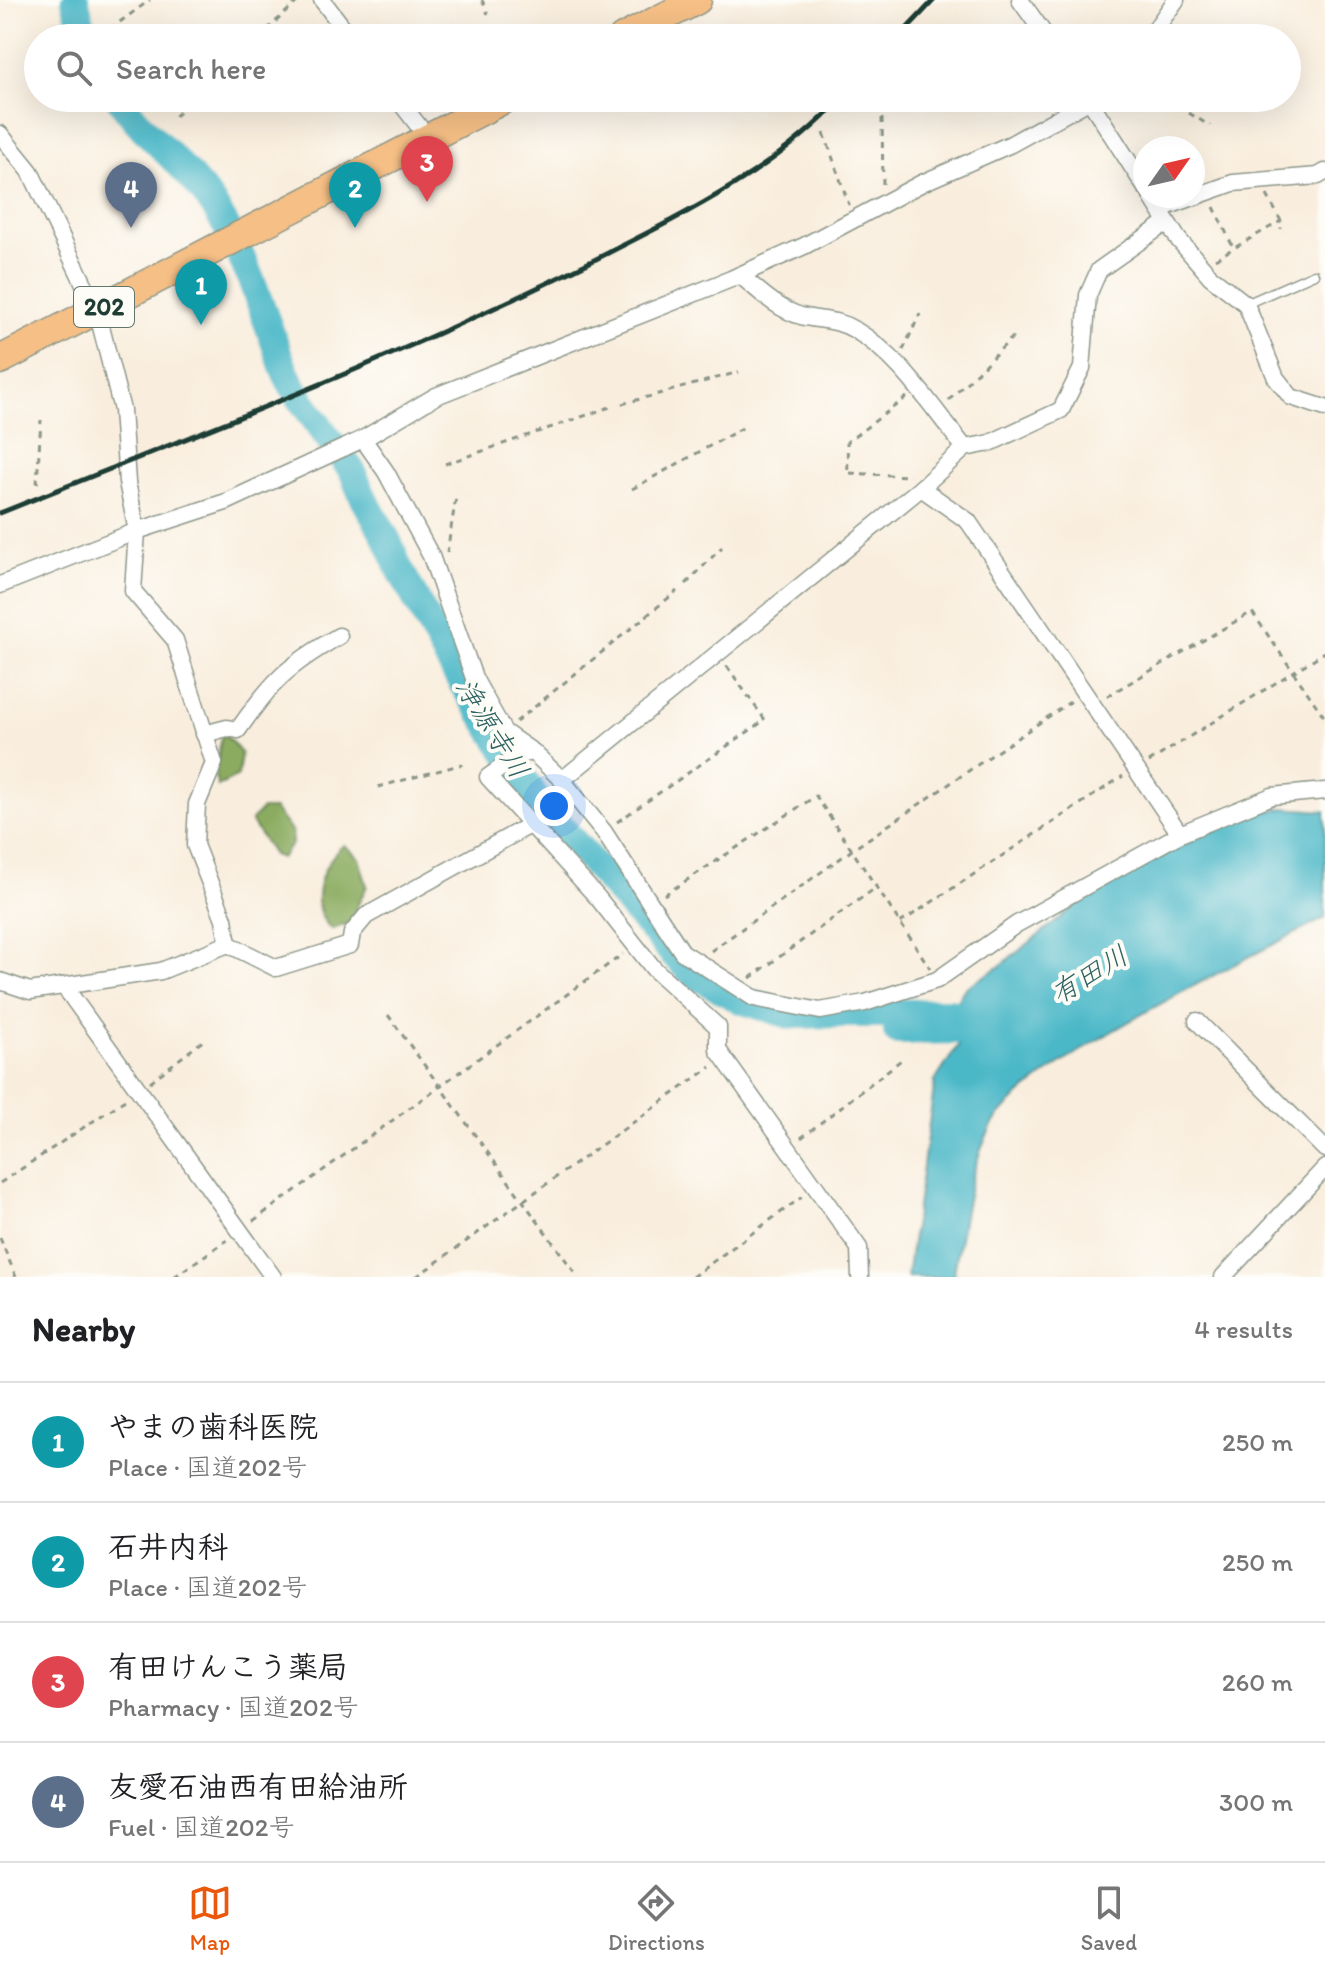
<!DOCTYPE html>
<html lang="en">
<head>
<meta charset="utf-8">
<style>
  body { margin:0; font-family:Itim,"Klee One",sans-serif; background:#f2f2f2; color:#202124 }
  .compass { position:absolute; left:1133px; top:136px; width:72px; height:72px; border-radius:50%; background:#fff; box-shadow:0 8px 32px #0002; rotate:56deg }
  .you { position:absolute; left:554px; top:806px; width:28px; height:28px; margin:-20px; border:6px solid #fff; border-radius:50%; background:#1a73e8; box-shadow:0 0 0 12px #1a73e833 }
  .badge { display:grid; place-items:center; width:52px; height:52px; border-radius:50%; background:#ea580c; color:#fff; font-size:26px; font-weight:700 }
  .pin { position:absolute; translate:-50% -66px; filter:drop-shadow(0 2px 4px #0008) }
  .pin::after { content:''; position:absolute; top:42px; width:28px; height:24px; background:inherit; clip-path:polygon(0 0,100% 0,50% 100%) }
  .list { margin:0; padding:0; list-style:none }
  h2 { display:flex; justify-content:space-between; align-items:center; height:104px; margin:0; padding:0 32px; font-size:34px }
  h2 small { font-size:26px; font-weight:400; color:#757577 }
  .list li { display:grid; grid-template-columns:52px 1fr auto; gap:24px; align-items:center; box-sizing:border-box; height:120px; padding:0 32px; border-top:2px solid #e0e0e0 }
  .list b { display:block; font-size:30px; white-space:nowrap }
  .list p { margin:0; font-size:26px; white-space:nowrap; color:#757577 }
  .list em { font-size:26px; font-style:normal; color:#757577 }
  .icon { flex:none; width:44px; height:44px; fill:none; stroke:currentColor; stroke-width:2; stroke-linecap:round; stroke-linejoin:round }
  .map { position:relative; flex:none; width:1325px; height:1277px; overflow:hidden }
  .search { position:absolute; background:#fff; box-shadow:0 8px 32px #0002; left:24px; right:24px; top:24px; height:88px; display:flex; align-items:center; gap:20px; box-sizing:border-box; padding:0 28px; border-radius:44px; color:#757577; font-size:30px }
  .sheet { height:584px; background:#fff }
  nav { display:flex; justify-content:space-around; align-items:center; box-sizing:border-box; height:112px; border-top:2px solid #e0e0e0; background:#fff; font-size:22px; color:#757577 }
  nav a { display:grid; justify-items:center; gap:4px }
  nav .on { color:#ea580c }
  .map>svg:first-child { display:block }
  .forest { fill:#8bac60; stroke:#55744a; stroke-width:2 }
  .water { fill:#4cb8c8; stroke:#367a7e; stroke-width:2 }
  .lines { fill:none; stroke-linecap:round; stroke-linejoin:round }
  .river { stroke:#4cb8c8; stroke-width:28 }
  .service-casing { stroke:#8c9689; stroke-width:11 }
  .minor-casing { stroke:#8c9689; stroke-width:19 }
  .trunk-casing { stroke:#8c9689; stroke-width:31 }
  .path { stroke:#8c9689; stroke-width:3; stroke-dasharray:6 6; stroke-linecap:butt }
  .service { stroke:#fff; stroke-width:8 }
  .minor { stroke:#fff; stroke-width:16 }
  .trunk { stroke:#f5bf86; stroke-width:28 }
  .rail { stroke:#1f3d34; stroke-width:5 }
  .labels { text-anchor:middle; stroke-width:8; stroke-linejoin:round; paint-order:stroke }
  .shield { fill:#fdfcf7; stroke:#62766e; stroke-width:2 }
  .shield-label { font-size:24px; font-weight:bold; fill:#1f3d34 }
  .water-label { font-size:28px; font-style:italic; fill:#2c6260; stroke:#fdfcf7 }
</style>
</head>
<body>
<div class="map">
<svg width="1325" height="1277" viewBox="0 0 1325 1277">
  <rect width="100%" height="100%" fill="#fdfcf7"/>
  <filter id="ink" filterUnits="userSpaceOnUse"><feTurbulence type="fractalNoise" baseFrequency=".0125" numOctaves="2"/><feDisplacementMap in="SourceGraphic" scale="16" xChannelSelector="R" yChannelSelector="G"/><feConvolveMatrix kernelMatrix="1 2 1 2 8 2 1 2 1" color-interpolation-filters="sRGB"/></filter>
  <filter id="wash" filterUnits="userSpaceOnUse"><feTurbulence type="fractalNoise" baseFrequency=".006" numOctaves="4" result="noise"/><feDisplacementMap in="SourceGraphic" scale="32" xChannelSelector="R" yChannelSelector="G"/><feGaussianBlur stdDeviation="1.8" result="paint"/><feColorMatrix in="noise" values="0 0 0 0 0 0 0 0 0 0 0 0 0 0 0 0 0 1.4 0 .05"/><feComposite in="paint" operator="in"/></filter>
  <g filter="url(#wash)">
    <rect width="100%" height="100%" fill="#f9eede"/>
    <g class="forest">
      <path d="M 226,735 L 241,753 L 238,776 L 218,786 L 215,777 L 221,737 Z"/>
      <path d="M 262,809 L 274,809 L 292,832 L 292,844 L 281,858 L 273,855 L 251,821 Z"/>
      <path d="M 344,845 L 359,858 L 367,886 L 349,923 L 332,929 C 305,909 321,862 344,845 Z"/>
    </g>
    <path class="water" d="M 1282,808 L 1325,811 L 1325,918 C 1253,956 1024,1064 990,1129 C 967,1174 963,1228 953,1277 L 907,1277 L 935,1081 L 968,1030 L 964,1018 L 950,1012 L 965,988 L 1000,966 L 1092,893 L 1235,818 Z"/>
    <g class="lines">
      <g class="river">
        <path d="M 75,0 L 85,38"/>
        <path d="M 119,98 C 147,140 192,169 219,214 C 247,261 264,315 283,366 C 292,393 336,447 354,474 C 363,506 388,532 397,564 L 455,672 L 539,802 L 672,953 L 693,974 L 740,1000 L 790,1015 L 950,1012 L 897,1031 L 965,1030 L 1002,1020"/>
      </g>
    </g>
  </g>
  <g filter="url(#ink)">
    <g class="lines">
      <g class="service-casing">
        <path id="service" d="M 1246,304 L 1314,274"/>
      </g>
      <g class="minor-casing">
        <g id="minor">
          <path d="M 322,0 L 351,38"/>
          <path d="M 1020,0 L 1047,38"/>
          <path d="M 1149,38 L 1176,0"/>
          <path d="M 397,98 L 428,138"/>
          <path d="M 1088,98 L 1145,187"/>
          <path d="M 0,134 L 30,171 L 97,311 L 122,410 L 127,482 L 137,531 L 133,591 L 175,640 L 214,763 L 197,804 L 195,845 L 224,919 L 228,944"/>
          <path d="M 1151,196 L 1178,239 L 1211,277 L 1246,304 L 1276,378 L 1291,397 L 1325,408"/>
          <path d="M 1160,209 L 1233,183 L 1318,176 L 1325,172"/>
          <path d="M 740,275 C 759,291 777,309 801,316 C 821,321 837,319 855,330 C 900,356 932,408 965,448"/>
          <path d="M 363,439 L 386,472 L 431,556 L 474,678 L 504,732 L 533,752 L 562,780 L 604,832 L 682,952 L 754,998 L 820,1011 L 865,1003 L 937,980 L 1017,924 L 1180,834 L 1272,796 L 1325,791"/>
          <path d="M 921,488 L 968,521 L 1180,834"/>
          <path d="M 0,585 L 137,531 L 226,502 L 363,439 L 436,396 L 731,279 L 804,246 L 922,183 L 1011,144 L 1094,98"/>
          <path d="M 204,734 L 227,728 L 238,730 C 272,681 287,666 339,636"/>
          <path d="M 533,752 L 521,754 L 488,777 L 598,898 L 654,969 L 718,1027 L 718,1050 L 859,1248 L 860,1277"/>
          <path d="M 562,780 L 921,488 L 965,448 L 990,443 L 1061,410 L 1082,368 L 1088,295 L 1099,270 L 1167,222"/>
          <path d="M 0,981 L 30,991 L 161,971 L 228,944 L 276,968 L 350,945 L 352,933 L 366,916 L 530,825"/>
          <path d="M 64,986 L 273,1277"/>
          <path d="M 1197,1021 L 1325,1149"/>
          <path d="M 1223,1277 L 1325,1168"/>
        </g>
      </g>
      <g class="trunk-casing">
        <g id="trunk">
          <path d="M 623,38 L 697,0"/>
          <path d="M 0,360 L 506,98"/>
        </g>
      </g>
      <g class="path">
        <path d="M 482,0 L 488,14"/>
        <path d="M 110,29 L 150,0"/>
        <path d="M 258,38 L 299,0"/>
        <path d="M 1189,113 L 1210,126"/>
        <path d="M 175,116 L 194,98"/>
        <path d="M 882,118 L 883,186"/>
        <path d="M 824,133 L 849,205"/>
        <path d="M 1164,138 L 1171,148"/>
        <path d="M 1267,195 L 1281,221 L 1281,229"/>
        <path d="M 1214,207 L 1233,247"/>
        <path d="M 1215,259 L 1281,221"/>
        <path d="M 903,350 L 920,314"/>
        <path d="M 907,397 L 847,442 L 848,473 L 910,476"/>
        <path d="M 949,400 L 1017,333"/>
        <path d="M 622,404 L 739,372"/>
        <path d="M 445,464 L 613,406"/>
        <path d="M 37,484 L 41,420"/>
        <path d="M 632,489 L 746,426"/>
        <path d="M 447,553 L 456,497"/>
        <path d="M 686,584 L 722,547"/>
        <path d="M 1107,696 L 1252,612 L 1325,718"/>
        <path d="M 516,722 L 677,591"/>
        <path d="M 1149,762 L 1325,652"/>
        <path d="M 378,787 L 463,764"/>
        <path d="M 617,822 L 765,720 L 726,665"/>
        <path d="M 664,895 L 816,796 L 930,968"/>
        <path d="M 900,923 L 1123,776"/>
        <path d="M 711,951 L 852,850 L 1073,700"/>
        <path d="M 750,978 L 877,887"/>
        <path d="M 388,1015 L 578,1277"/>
        <path d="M 150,1082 L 204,1040"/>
        <path d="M 801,1138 L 905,1057"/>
        <path d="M 0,1183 L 128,1098"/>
        <path d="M 253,1221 L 623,954"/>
        <path d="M 0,1238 L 16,1277"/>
        <path d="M 174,1277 L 227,1240"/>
        <path d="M 416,1277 L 711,1067"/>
        <path d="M 692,1277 L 802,1197"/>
      </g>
      <use href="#service" class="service"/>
      <use href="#minor" class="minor"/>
      <use href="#trunk" class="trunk"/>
      <g class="rail">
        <path d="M 898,38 L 934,0"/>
        <path d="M 0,513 C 198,433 399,358 590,262 C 681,216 772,173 842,98"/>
      </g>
    </g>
  </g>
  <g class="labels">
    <rect class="shield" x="74" y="287" width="60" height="40" rx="6"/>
    <g class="shield-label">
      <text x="104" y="315">202</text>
    </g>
    <g class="water-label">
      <text transform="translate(493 728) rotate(58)" y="10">浄源寺川</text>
      <text transform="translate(1089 974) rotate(-31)" y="10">有田川</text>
    </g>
  </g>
</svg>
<svg class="compass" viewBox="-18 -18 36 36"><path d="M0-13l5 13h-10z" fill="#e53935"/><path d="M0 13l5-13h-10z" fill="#757577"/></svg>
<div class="you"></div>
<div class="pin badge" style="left:201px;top:325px;background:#0f9aa8">1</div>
<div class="pin badge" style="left:355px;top:228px;background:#0f9aa8">2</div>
<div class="pin badge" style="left:427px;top:202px;background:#e0444e">3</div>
<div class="pin badge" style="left:131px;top:228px;background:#5c6f8a">4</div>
<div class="search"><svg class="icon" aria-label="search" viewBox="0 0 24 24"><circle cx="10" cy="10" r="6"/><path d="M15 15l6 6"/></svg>Search here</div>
</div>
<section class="sheet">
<h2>Nearby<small>4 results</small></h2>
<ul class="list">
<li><span class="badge" style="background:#0f9aa8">1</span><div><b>やまの歯科医院</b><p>Place · 国道202号</p></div><em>250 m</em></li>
<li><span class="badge" style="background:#0f9aa8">2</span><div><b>石井内科</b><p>Place · 国道202号</p></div><em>250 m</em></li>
<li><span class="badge" style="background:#e0444e">3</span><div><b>有田けんこう薬局</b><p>Pharmacy · 国道202号</p></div><em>260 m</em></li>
<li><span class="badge" style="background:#5c6f8a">4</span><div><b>友愛石油西有田給油所</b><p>Fuel · 国道202号</p></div><em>300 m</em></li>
</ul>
</section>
<nav>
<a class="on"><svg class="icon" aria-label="map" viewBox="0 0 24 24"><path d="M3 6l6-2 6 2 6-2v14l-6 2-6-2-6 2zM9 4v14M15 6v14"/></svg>Map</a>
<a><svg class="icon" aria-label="directions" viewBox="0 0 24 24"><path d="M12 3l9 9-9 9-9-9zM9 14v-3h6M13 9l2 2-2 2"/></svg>Directions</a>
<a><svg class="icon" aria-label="saved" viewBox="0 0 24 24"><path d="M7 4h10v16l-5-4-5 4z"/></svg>Saved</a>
</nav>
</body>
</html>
